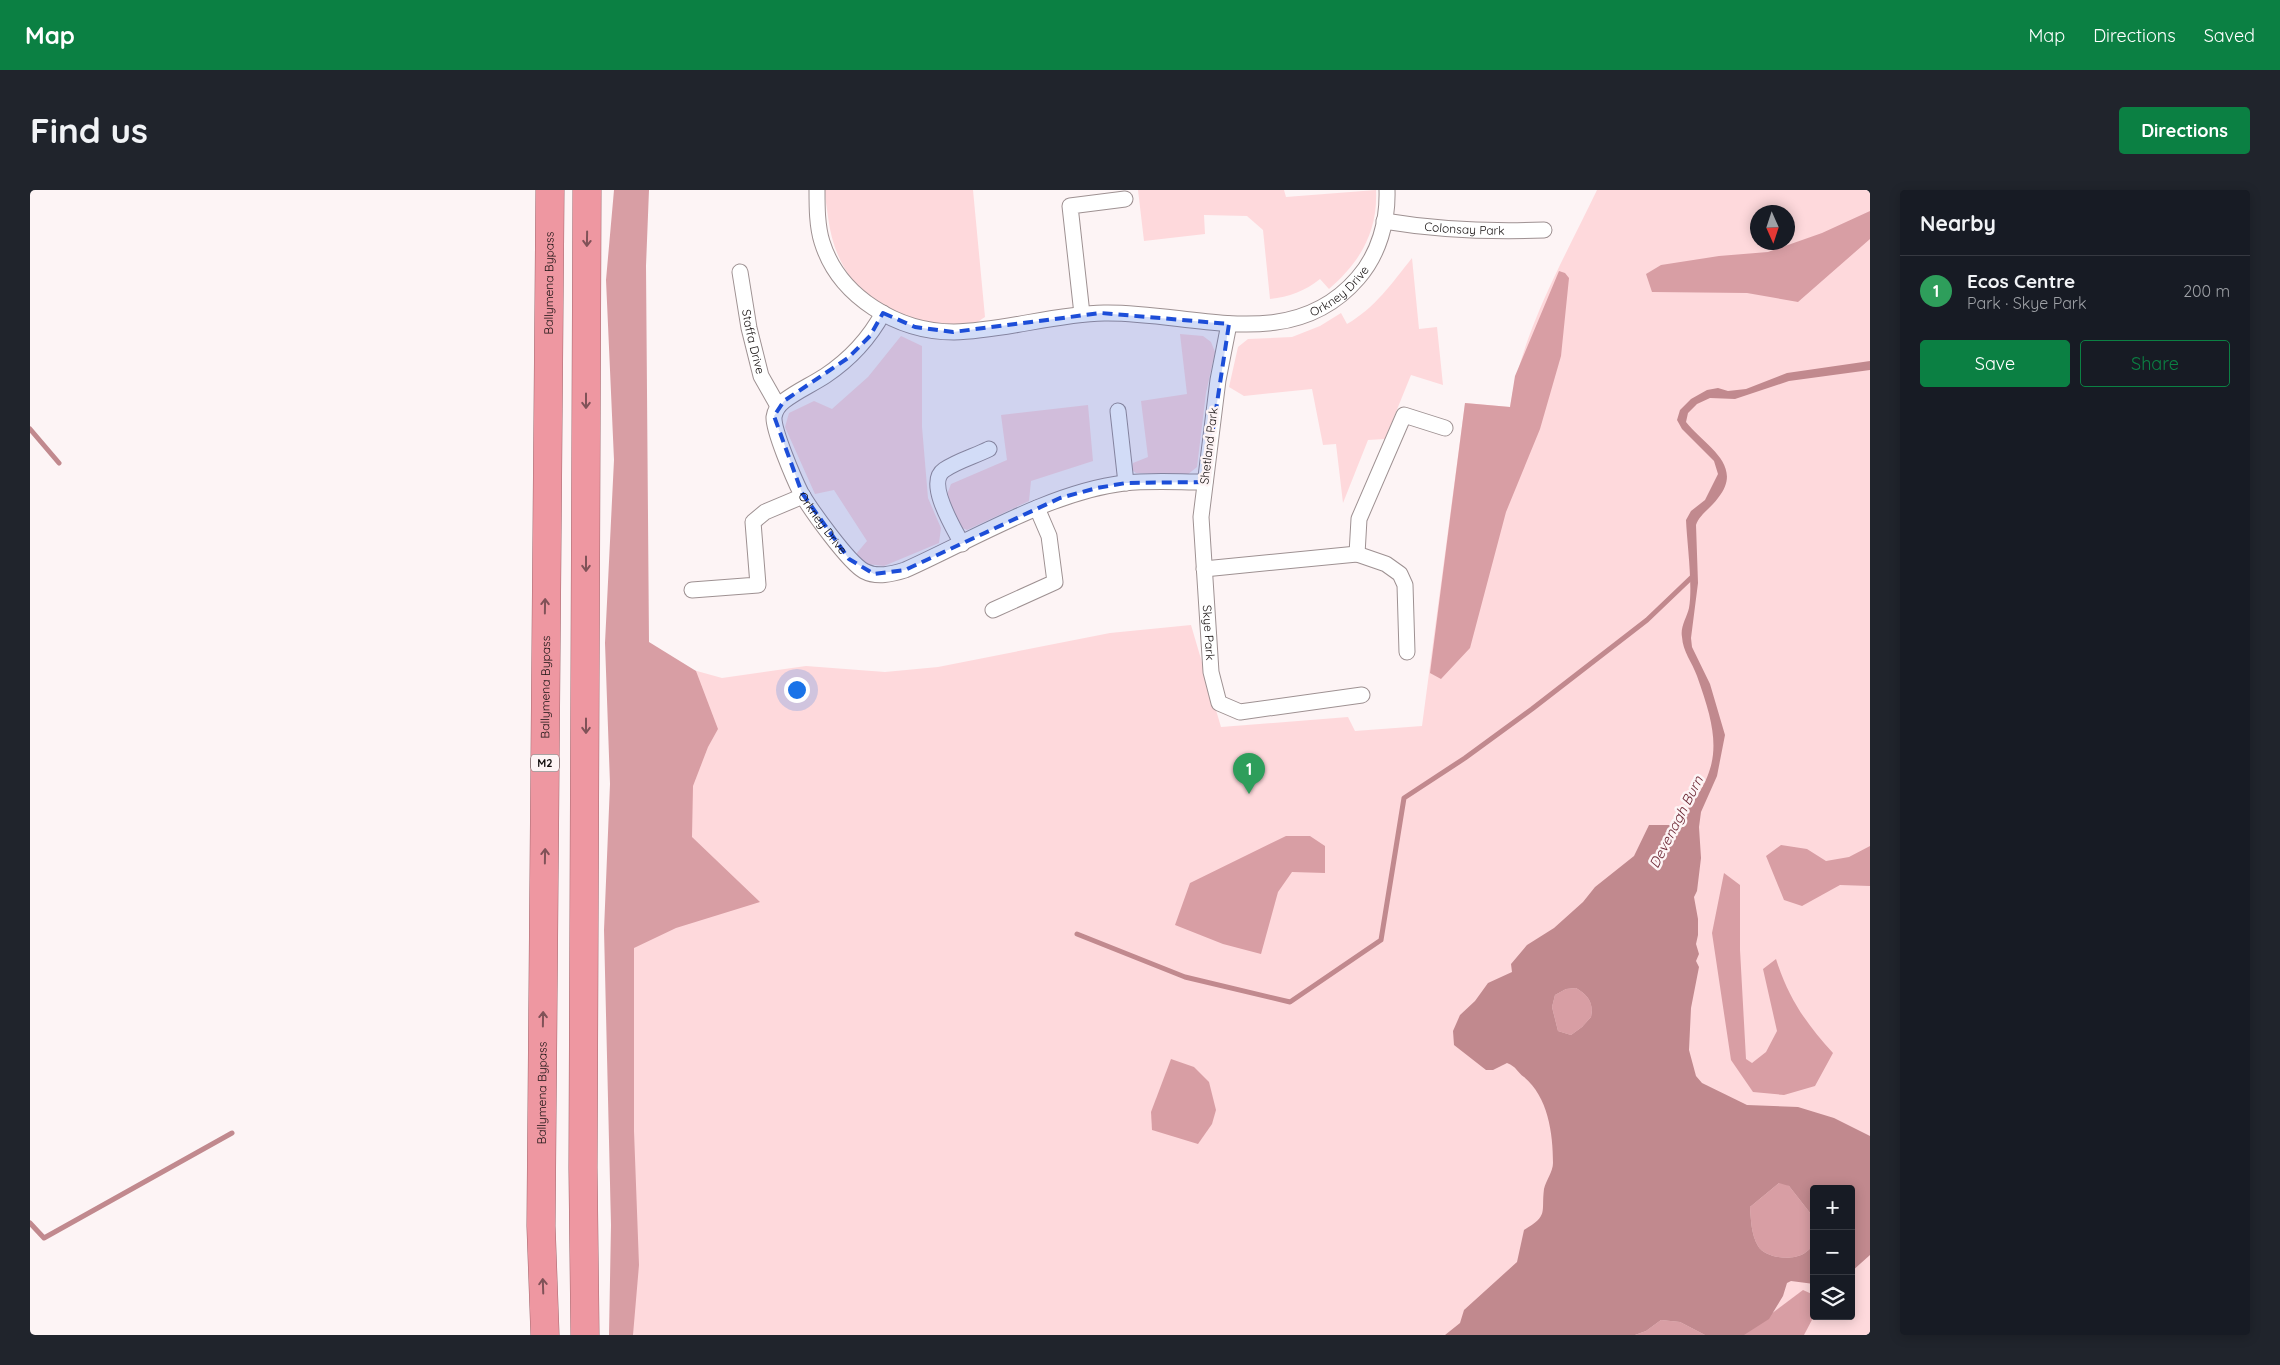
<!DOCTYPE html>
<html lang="en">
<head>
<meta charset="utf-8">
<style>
  body { margin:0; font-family:Quicksand,sans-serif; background:#20242c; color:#f1f3f6 }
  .controls { position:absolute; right:15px; bottom:15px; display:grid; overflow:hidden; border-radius:5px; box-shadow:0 2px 12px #0003 }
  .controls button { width:45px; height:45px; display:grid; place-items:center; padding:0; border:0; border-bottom:1px solid #363941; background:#171b24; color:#f1f3f6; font:25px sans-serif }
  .compass { position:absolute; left:1720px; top:15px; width:45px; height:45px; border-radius:50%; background:#171b24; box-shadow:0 2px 12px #0003; rotate:177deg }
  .you { position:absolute; left:766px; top:499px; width:18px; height:18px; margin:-12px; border:4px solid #fff; border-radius:50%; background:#1a73e8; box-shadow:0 0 0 8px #1a73e833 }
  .badge { display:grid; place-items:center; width:32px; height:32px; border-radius:50%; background:#0b8043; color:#fff; font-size:16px; font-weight:700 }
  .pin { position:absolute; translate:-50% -41px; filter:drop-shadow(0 1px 2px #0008) }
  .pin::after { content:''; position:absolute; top:26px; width:18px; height:15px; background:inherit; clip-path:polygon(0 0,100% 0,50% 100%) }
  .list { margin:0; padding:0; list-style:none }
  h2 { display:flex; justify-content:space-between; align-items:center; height:65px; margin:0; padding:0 20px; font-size:21px }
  h2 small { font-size:16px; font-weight:400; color:#9ea1a6 }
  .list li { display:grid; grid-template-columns:32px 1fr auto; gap:15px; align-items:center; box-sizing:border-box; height:70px; padding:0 20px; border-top:1px solid #363941 }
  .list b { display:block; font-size:19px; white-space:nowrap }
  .list p { margin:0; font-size:16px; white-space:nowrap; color:#9ea1a6 }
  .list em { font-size:16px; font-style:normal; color:#9ea1a6 }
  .actions { display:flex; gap:10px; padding:15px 20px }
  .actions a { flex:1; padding:11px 0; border:1px solid #0b8043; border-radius:5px; text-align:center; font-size:18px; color:#0b8043 }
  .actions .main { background:#0b8043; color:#fff }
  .icon { flex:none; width:28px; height:28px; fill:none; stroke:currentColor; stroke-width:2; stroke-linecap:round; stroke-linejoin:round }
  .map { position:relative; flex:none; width:1840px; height:1145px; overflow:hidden; border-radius:5px }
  header { display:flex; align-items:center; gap:30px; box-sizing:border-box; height:70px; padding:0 25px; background:#0b8043; color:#fff }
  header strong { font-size:24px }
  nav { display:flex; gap:28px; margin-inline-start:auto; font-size:18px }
  .intro { display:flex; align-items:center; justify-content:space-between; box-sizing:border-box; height:120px; padding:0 30px }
  h1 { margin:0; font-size:35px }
  .button { padding:12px 22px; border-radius:5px; background:#0b8043; color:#fff; font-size:18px; font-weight:700 }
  main { display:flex; gap:30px; padding:0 30px }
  aside { flex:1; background:#171b24; border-radius:5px; box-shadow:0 2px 12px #0003 }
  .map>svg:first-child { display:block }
  .green { fill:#fed9dc; fill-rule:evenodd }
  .forest { fill:#d89ea4 }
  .water { fill:#c1898e; fill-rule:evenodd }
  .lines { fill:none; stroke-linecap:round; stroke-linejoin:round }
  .stream { stroke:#c1898e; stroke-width:5 }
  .street-casing { stroke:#9e9192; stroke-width:17 }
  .highway-casing { stroke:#a1676e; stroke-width:29 }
  .street { stroke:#fff; stroke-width:15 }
  .highway { stroke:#ee97a1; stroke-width:28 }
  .oneway { stroke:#805258 }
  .marked { fill:#1d4ed8; fill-opacity:0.2; stroke:#1d4ed8; stroke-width:4; stroke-dasharray:10 6; stroke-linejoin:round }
  .labels { text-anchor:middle; stroke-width:5; stroke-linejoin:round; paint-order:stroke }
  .shield { fill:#fdf4f5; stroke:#595353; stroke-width:1 }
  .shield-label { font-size:11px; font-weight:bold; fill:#130e0e }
  .street-label { font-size:12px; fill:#130e0e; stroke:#fdf4f5 }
  .water-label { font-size:14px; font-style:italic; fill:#6a2431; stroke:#fdf4f5 }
</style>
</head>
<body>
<header>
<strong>Map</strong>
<nav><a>Map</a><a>Directions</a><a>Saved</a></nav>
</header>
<div class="intro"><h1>Find us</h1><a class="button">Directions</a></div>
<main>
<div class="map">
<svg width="1840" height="1145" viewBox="0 0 1840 1145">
  <rect width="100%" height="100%" fill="#fdf4f5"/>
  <g class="green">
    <path d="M 795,0 L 943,0 L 955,127 C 951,129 946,134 942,135 C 933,138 910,135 900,133 C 841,120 806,88 798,27 C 797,18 795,9 795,0 Z"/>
    <path d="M 1108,0 L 1254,0 L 1256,7 L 1346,0 C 1348,42 1330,72 1299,99 L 1290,89 C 1275,101 1259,107 1240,109 L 1233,40 L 1217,26 L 1174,25 L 1175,44 L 1114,51 Z"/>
    <path d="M 1567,0 L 1840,0 L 1840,1145 L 583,1145 L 578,837 L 620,468 L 692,488 L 776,476 L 855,482 L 908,477 L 1080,443 L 1161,435 L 1191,537 L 1318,527 L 1325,541 L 1392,536 L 1435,213 L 1480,217 C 1492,141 1534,69 1567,0 ZM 1728,22 L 1758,22 L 1758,52 L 1728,52 ZM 1784,999 L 1821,999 L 1821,1126 L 1784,1126 Z"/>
    <path d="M 1382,68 L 1389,139 L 1407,137 L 1413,195 L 1381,185 L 1355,249 L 1338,250 L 1313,313 L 1306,254 L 1293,255 L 1282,199 L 1214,206 L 1199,197 L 1208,157 L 1218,149 L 1262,147 L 1290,136 L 1311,123 L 1317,134 C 1345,118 1362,93 1382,68 Z"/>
    <path d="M 1150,144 L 1173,146 L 1181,152 L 1185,162 L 1176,203 L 1167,277 L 1157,285 L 1106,283 L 1102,280 L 1103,273 L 1118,267 L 1111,211 L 1157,204 Z"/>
    <path d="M 871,146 L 892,156 L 892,237 L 898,308 L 911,338 L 909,353 L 854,376 L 837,374 L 826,364 L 837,351 L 804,300 L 785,304 L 755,237 L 759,223 L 784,211 L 802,219 L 838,187 Z"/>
    <path d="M 1058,215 L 1063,271 L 1001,291 L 999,311 L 937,340 L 930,337 L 916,307 L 921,294 L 977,270 L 971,225 Z"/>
  </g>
  <g class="forest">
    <path d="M 584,0 L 619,0 L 616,76 L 619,452 L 666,481 L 688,539 L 678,557 L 663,596 L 662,647 L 730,712 L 646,738 L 604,758 L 604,941 L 609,1075 L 603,1145 L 579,1145 L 581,1035 L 574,740 L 580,594 L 575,453 L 584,270 L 576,90 Z"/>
    <path d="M 1840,21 L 1840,49 L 1768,112 L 1717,103 L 1622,102 L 1616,84 L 1631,75 L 1689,66 L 1738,62 L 1792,43 Z"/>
    <path d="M 1529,81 L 1535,83 L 1539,88 L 1531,166 L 1510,239 L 1476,322 L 1440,458 L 1411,489 L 1400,483 L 1435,213 L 1480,217 L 1485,186 Z"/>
    <path d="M 1256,646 L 1280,646 L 1295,656 L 1295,683 L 1262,682 L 1248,702 L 1231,764 L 1193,754 L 1145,735 L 1160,693 Z"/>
    <path d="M 1751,655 L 1777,659 L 1796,671 L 1819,667 L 1840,656 L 1840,696 L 1810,695 L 1772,716 L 1754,710 L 1736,666 Z"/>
    <path d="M 1694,683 L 1710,695 L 1710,760 L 1716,869 L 1722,873 L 1736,862 L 1747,841 L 1733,779 L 1746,769 C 1759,809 1775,832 1803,863 L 1785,896 L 1754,905 L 1723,902 L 1701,870 L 1682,743 Z"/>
    <path d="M 1546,798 C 1558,805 1564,813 1561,827 L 1552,837 L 1541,845 L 1528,841 L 1522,817 L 1525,805 L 1536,799 Z"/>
    <path d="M 1141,869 L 1164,877 L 1179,892 L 1186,920 L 1182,934 L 1168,954 L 1122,940 L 1121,922 Z"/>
    <path d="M 1749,993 L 1754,993 L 1759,996 L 1784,1028 L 1784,1054 C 1779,1060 1775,1064 1768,1066 C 1757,1070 1734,1067 1728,1056 C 1721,1044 1721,1030 1720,1017 Z"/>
    <path d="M 1773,1100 L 1784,1105 L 1784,1126 L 1774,1145 L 1713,1145 Z"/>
    <path d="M 1631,1130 L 1650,1132 L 1675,1145 L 1605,1145 L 1616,1141 Z"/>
  </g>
  <path class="water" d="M 1840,171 L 1840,180 L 1759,191 L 1705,209 L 1680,208 L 1667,214 L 1658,223 L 1656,232 C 1674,255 1715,275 1688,308 C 1682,317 1669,325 1666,335 L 1668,393 L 1661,448 L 1662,457 L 1680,494 L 1695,545 L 1687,586 L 1671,622 L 1669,637 L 1671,668 L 1667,701 L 1664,707 L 1668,729 L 1668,745 L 1666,754 L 1669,764 L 1666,771 L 1669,777 L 1661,818 L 1659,860 L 1666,886 L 1672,893 L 1717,915 L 1768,917 L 1804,928 L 1840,946 L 1840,1065 L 1821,1082 L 1821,999 L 1784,999 L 1784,1028 L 1759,996 L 1749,993 L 1720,1017 C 1721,1030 1721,1044 1728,1056 C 1734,1067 1757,1070 1768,1066 C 1775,1064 1779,1060 1784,1054 L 1784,1094 L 1761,1091 L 1757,1093 L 1753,1106 L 1739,1129 L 1714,1145 L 1675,1145 L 1650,1132 L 1631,1130 L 1616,1141 L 1605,1145 L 1415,1145 L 1430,1133 L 1434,1120 L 1487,1072 L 1494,1040 C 1519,1025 1511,1023 1514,999 C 1516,990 1523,982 1523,973 C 1523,943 1518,907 1494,887 C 1487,882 1487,877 1477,873 L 1463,880 L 1456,880 L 1424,855 L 1423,841 L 1430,825 L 1445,811 L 1458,793 L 1482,782 L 1481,774 L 1497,755 L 1524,738 L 1553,712 L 1565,697 L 1604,666 L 1619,635 L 1644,635 C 1693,581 1691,553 1667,486 C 1662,472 1653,462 1652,447 C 1650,437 1657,427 1659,418 C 1663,396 1657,353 1656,330 L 1661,321 L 1675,310 L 1688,284 L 1684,271 L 1652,239 L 1647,230 L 1650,220 L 1661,209 L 1677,200 L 1688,198 L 1698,201 L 1716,199 L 1757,183 ZM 1546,798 C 1558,805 1564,813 1561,827 L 1552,837 L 1541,845 L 1528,841 L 1522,817 L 1525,805 L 1536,799 Z"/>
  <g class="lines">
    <g class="stream">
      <path d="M 0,239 L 29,273"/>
      <path d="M 1047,744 L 1155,787 L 1260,812 L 1351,750 L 1374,608 L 1435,568 L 1502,519 L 1617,430 L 1662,387"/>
      <path d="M 0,1033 L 14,1048 L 202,943"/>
    </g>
    <g class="street-casing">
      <g id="street">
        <path id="s1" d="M 787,0 C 787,17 787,36 792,52 C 809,107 868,142 924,142 C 974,141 1024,124 1074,123 C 1161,121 1261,166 1328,88 C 1349,64 1358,31 1357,0"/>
        <path id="s2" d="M 1354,31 C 1408,40 1460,42 1514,40"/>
        <path id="s3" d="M 710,82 L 719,138 L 731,186 L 748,216"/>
        <path id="s4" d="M 853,123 C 839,149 819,170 795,186 C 781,195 767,201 754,211 C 749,215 745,220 744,227 C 743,240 764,289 771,303 C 781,320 818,372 834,381 C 847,388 862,384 875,380 C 944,349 1021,302 1094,293 C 1120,290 1148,292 1175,292"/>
        <path d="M 1052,124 L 1040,16 L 1095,9"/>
        <path id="s5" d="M 1199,134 L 1188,190 L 1171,327 L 1181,482 L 1189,513 L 1210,522 L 1332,505"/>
        <path d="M 1088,221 L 1096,293"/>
        <path d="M 932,354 C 925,340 895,293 914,280 C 927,271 945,266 959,259"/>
        <path d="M 1327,364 L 1329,329 L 1374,225 L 1415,238"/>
        <path d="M 1174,379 L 1327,364 L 1356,374 L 1370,384 L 1375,395 L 1377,462"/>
        <path d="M 662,400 L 728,395 L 723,332 L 735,322 L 773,306"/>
        <path d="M 963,420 L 1025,392 L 1019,346 L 1007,318"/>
      </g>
    </g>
    <g class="highway-casing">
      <g id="highway">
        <path id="s6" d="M 515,1145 L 511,1036 L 520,0"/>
        <path d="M 555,1145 L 553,978 L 557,0"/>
      </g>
    </g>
    <use href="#street" class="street"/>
    <use href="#highway" class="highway"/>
  </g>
  <defs><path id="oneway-shaft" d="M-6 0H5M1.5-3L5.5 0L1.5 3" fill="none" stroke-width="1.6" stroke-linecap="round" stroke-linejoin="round" transform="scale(1.25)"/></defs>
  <g class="oneway">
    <use href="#oneway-shaft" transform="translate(557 49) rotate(91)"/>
    <use href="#oneway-shaft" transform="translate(556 211) rotate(90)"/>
    <use href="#oneway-shaft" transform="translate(556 374) rotate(90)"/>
    <use href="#oneway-shaft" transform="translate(515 416) rotate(-89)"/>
    <use href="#oneway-shaft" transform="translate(556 536) rotate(90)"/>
    <use href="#oneway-shaft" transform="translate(515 666) rotate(-89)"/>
    <use href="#oneway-shaft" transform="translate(513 829) rotate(-89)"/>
    <use href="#oneway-shaft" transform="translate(513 1096) rotate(-92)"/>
  </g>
  <path class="marked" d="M 853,123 L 885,137 L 923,142 L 1071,123 L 1199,134 L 1175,292 L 1096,293 L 1067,298 L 1030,308 L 875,380 L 844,384 L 819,369 L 772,303 L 744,226 L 754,211 L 818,168 L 840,146 Z"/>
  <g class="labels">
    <rect class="shield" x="501" y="564.5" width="28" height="17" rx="4"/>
    <g class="shield-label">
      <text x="515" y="577">M2</text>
    </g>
    <g class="street-label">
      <text dy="4" stroke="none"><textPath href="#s2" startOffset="81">Colonsay Park</textPath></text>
      <text dy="4" stroke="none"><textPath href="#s6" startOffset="1052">Ballymena Bypass</textPath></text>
      <text dy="4" stroke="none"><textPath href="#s1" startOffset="619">Orkney Drive</textPath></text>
      <text dy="4" stroke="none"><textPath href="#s3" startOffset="71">Staffa Drive</textPath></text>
      <text transform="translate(1179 256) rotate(-83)" y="4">Shetland Park</text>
      <text dy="4" stroke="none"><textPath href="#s4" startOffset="272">Orkney Drive</textPath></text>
      <text dy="4" stroke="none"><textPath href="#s5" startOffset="311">Skye Park</textPath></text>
      <text dy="4" stroke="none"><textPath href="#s6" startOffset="648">Ballymena Bypass</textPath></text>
      <text dy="4" stroke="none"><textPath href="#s6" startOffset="242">Ballymena Bypass</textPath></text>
    </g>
    <g class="water-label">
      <text transform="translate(1646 632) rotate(-63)" y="5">Devenagh Burn</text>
    </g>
  </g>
</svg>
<div class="controls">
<button>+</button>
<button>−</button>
<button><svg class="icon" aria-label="layers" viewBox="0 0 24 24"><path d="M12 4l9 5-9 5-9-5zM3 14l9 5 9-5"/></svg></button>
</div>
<svg class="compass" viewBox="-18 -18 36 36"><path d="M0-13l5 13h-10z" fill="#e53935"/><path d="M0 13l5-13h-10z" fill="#9ea1a6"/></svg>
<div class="you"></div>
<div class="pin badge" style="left:1219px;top:604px;background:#2e9e5b">1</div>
</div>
<aside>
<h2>Nearby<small></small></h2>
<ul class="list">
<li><span class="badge" style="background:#2e9e5b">1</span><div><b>Ecos Centre</b><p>Park · Skye Park</p></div><em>200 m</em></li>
</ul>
<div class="actions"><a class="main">Save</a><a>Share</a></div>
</aside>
</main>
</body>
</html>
